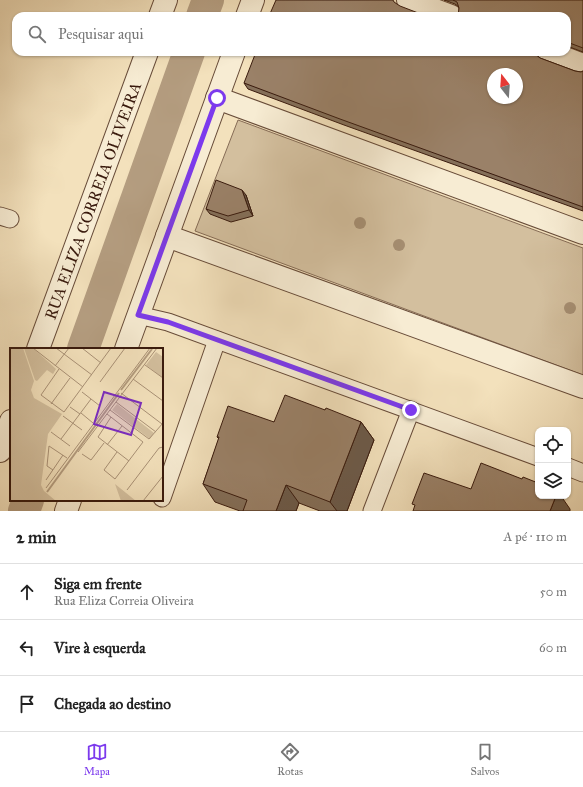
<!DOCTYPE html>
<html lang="pt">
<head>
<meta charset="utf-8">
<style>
  body { margin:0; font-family:"IM FELL Great Primer",serif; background:#f2f2f2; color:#222 }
  .controls { position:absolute; right:12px; bottom:12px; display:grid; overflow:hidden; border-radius:8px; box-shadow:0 1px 3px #0004 }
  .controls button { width:36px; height:36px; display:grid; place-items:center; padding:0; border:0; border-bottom:1px solid #e0e0e0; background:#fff; color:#222; font:20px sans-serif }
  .compass { position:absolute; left:487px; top:68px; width:36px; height:36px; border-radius:50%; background:#fff; box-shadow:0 1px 3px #0004; rotate:343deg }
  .stop { position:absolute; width:12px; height:12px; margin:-9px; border:3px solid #7c3aed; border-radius:50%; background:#fff }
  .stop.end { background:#7c3aed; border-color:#fff; box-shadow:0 1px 4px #0008 }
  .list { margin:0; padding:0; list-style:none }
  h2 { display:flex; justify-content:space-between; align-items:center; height:52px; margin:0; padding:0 16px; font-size:17px }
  h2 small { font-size:13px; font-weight:400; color:#767676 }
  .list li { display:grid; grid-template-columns:26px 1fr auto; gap:12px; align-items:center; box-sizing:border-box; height:56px; padding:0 16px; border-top:1px solid #e0e0e0 }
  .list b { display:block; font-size:15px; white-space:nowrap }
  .list p { margin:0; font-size:13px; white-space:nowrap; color:#767676 }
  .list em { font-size:13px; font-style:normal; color:#767676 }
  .icon { flex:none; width:22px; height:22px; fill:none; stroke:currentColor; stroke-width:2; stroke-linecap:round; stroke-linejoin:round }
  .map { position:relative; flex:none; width:583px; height:511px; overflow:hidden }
  .search { position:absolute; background:#fff; box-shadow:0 1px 3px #0004; left:12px; right:12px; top:12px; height:44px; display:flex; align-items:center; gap:10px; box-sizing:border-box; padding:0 14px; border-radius:12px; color:#767676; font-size:15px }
  .sheet { height:220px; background:#fff }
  nav { display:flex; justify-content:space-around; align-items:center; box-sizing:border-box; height:56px; border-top:1px solid #e0e0e0; background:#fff; font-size:11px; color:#767676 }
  nav a { display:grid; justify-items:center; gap:2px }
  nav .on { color:#7c3aed }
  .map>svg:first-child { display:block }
  .green { fill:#d3bf9e; stroke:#866c56 }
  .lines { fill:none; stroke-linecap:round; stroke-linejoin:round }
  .canal { stroke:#b49d80; stroke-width:32 }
  .lane-casing { stroke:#684c39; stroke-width:19 }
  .street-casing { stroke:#684c39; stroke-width:24 }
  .lane { stroke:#f7ecd3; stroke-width:17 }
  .street { stroke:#f7ecd3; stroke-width:22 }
  .tree { fill:#a68f73 }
  .wall { fill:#846f59; stroke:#391a0d }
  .shaded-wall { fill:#6c5a49; stroke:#391a0d }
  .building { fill:#9a8168; stroke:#391a0d; fill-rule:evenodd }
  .route { stroke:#7c3aed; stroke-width:5 }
  .labels { text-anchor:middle; stroke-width:3; stroke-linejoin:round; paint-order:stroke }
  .street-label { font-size:16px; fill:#391a0d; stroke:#f7ecd3 }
  .inset-river { fill:none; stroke:#b49d80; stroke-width:2 }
  .inset-road { fill:none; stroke:#a99176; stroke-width:1 }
  .view { fill:#7b2cbf; fill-opacity:0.15; stroke:#7b2cbf; stroke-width:2 }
  .inset-edge { fill:none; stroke:#391a0d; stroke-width:2 }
</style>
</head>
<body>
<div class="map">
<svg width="583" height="511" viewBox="0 0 583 511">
  <rect width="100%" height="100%" fill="#f3e1bc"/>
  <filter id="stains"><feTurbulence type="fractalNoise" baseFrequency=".005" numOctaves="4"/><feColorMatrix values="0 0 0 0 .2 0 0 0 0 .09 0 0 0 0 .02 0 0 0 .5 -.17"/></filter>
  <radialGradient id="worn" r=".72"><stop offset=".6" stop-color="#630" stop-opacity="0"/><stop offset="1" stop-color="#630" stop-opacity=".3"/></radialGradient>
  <path class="green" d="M 238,120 L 583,248 L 583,375 L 195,231 Z"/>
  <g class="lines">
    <g class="canal">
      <path d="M 202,16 L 208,0"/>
      <path d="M 83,349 L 189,52"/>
      <path d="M 24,511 L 28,500"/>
    </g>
    <g class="lane-casing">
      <g id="lane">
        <path d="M 0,216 L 10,219"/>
        <path d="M 138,315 L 168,322 L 538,457"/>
        <path d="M 568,467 L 583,473"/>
        <path d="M 162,498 L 217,340"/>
        <path d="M 372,511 L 411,410"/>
      </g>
    </g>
    <g class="street-casing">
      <g id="street">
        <path d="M 408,0 L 451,16"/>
        <path d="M 160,16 L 166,0"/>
        <path d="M 247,16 L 253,0"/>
        <path d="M 549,52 L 583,65"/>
        <path d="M 217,98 L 583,233"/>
        <path d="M 167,236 L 583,387"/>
        <path id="s1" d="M 38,349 L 147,52"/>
        <path d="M 126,349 L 234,52"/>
        <path d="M 0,451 L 11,421"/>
        <path d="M 66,511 L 70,500"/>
      </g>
    </g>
    <use href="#lane" class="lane"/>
    <use href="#street" class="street"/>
  </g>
  <g class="tree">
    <circle cx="360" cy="223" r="6"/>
    <circle cx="399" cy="245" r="6"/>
    <circle cx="570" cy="308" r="6"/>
  </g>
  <g class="wall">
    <path d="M 444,0 L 583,0 L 583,52 L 567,46 L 567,16 L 459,15 L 459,7 L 455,4 Z"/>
    <path d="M 537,54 L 538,56 L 540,58 L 575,71 L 581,72 L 583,71 L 583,211 L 344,125 L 248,89 L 244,83 Z"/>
    <path d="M 246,195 L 253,216 L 231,222 L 210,214 L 206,209 Z"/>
    <path d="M 325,410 L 361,422 L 374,440 L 347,511 L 320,511 L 299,503 L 296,511 L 240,511 L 215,502 L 203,484 L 219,439 L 217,437 L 274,422 Z"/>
  </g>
  <g class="shaded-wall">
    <path d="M 242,190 L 246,195 L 253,216 L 249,210 Z"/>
    <path d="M 361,422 L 374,440 L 347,511 L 337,511 L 330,502 Z"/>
    <path d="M 286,485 L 299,503 L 296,511 L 276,511 Z"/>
    <path d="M 556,496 L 561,496 L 570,509 L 570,511 L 550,511 Z"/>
  </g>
  <g class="building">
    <path d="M 276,0 L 393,0 L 394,2 L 400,6 L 426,16 L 269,16 Z"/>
    <path d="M 453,0 L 583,0 L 583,48 L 567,42 L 567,16 L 458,16 L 459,8 L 457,2 Z"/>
    <path d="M 256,52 L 534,52 L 535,54 L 540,58 L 575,71 L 581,72 L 583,71 L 583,207 L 340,119 L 244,83 ZM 493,74 L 517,74 L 517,98 L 493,98 Z"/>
    <path d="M 216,180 L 242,190 L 249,210 L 228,216 L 206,209 Z"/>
    <path d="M 285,395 L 325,410 L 326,408 L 361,422 L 330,502 L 286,485 L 276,511 L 243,511 L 247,500 L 203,484 L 219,437 L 217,437 L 228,406 L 274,422 Z"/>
    <path d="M 481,463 L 522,479 L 523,477 L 538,483 L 538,496 L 556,496 L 550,511 L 413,511 L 415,505 L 412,504 L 424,473 L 471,489 Z"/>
  </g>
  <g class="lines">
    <path class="route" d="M 217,98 L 138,315 L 168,322 L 411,410"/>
  </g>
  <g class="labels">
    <g class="street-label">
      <text dy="6" stroke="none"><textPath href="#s1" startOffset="158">RUA ELIZA CORREIA OLIVEIRA</textPath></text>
    </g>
  </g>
  <g transform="translate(10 348)">
    <rect width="153" height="153" fill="#f3e1bc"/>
    <path d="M 0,0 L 13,0 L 24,33 L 21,42 L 24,50 L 52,66 L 38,86 L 31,137 L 34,143 L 46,153 L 0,153 ZM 14,0 L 23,0 L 46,21 L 43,26 L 37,22 L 27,33 L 25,32 ZM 146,4 L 153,9 L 153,30 L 136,17 ZM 107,56 L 144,85 L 140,91 L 102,62 ZM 105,136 L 126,153 L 111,153 Z" fill="#d3bf9e"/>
    <path class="inset-river" d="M 111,42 L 142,1M 37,144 L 109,45"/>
    <path class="inset-road" d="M 23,0 L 73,39M 46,0 L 82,27M 72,0 L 91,15M 135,17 L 153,30M 45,18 L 59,0M 49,21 L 31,47 L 54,64 L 101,0M 123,31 L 153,53M 90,34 L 115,0M 72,44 L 90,58M 111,45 L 152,76M 106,54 L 146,84M 41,56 L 60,30M 60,59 L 70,66M 100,62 L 139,91 L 153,75M 71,65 L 83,75M 97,66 L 133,94 L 105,131 L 94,122 L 107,104M 53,68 L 72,82M 101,69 L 88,89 L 119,113M 41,84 L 60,98M 51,91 L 81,51M 97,97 L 112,78M 68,104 L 147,0M 72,106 L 81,112 L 94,95M 43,122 L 37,118 L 39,98 L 57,110M 36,132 L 53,107M 36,140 L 140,0M 117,142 L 149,100 L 153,99M 133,153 L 153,128"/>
    <path class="view" d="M 94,44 L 131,55 L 121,87 L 84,76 Z"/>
    <rect width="153" height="153" class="inset-edge"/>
  </g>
  <rect width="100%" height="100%" filter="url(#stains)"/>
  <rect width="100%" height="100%" fill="url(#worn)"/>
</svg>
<div class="controls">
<button><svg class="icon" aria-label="locate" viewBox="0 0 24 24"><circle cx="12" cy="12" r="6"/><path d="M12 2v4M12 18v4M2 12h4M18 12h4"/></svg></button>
<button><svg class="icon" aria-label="layers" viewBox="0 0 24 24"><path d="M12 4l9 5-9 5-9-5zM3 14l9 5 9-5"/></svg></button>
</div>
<svg class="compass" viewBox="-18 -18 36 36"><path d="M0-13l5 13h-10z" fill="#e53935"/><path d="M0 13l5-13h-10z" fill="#767676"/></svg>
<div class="stop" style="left:217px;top:98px"></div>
<div class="stop end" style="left:411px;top:410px"></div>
<div class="search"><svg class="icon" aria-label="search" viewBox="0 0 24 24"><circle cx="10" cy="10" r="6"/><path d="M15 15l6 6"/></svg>Pesquisar aqui</div>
</div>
<section class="sheet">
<h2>2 min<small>A pé · 110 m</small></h2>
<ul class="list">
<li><svg class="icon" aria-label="ahead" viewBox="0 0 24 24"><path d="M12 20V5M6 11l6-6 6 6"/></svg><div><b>Siga em frente</b><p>Rua Eliza Correia Oliveira</p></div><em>50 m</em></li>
<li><svg class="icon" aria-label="left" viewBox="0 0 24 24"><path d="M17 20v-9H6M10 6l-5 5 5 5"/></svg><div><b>Vire à esquerda</b></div><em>60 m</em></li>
<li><svg class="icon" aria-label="arrive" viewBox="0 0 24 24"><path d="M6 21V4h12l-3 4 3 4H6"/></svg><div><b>Chegada ao destino</b></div></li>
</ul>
</section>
<nav>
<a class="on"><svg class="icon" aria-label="map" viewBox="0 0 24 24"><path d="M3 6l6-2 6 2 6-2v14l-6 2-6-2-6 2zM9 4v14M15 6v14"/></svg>Mapa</a>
<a><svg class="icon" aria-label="directions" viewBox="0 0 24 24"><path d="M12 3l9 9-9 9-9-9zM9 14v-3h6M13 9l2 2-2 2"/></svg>Rotas</a>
<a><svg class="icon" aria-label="saved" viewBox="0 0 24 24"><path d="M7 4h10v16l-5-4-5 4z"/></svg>Salvos</a>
</nav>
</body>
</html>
